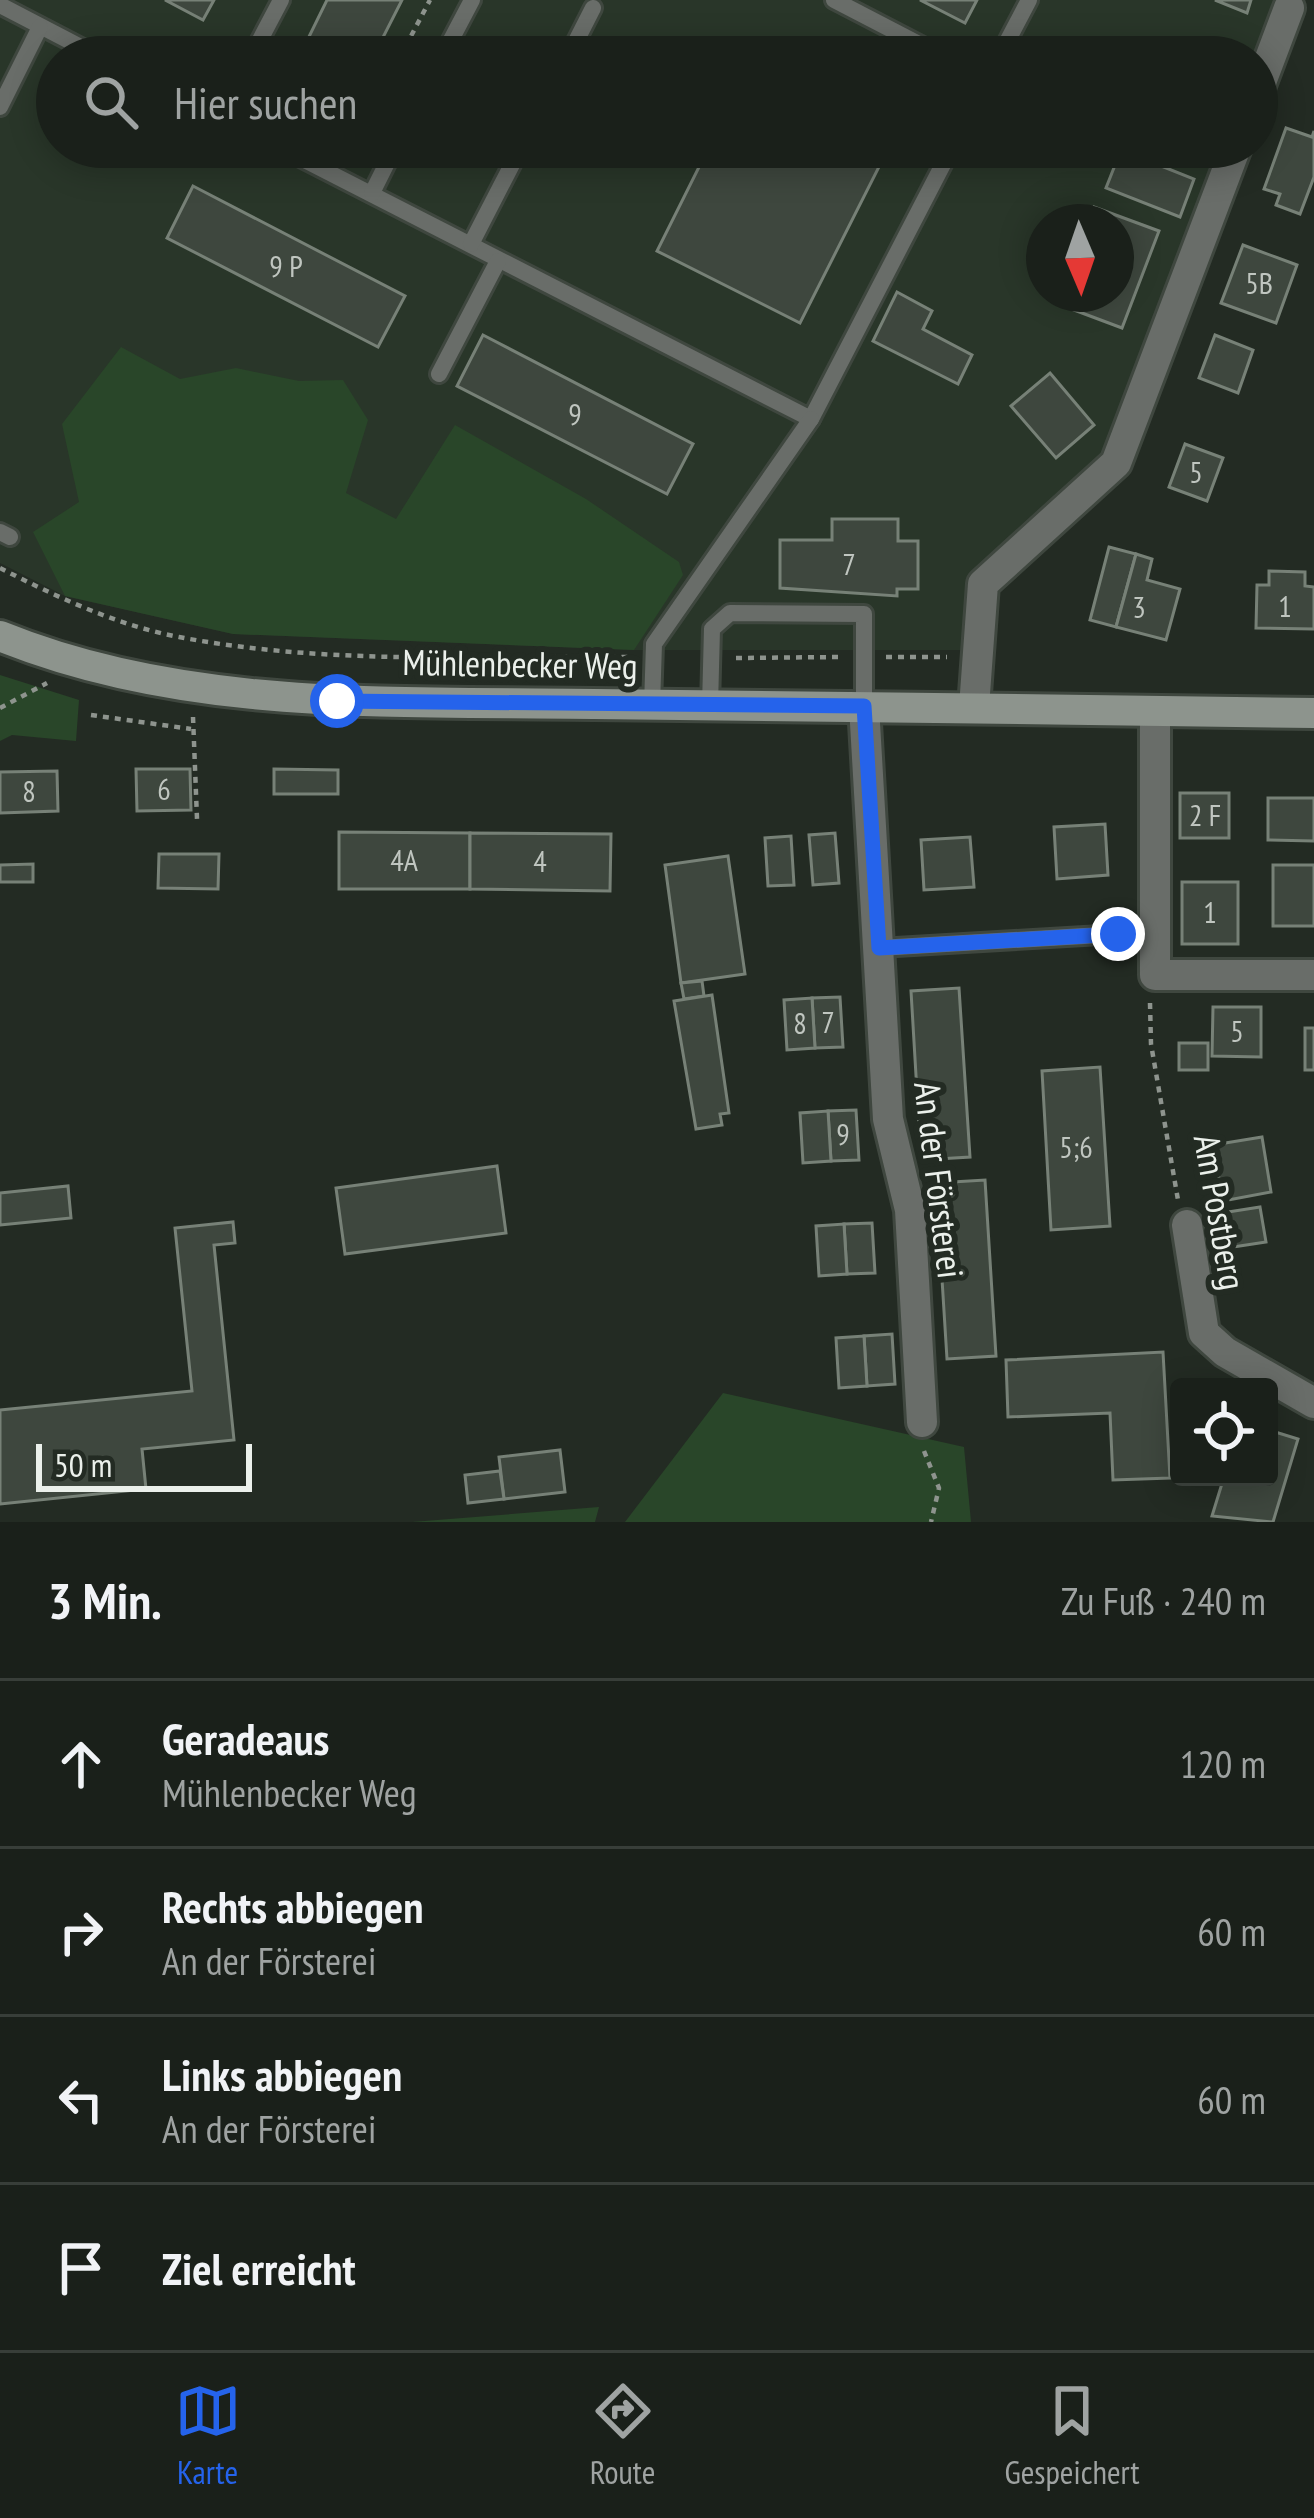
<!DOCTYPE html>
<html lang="de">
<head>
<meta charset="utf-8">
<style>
  body { margin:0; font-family:"PT Sans Narrow",sans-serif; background:#232823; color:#f1f3f6 }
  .controls { position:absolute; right:36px; bottom:36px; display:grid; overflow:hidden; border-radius:12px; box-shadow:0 6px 30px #0003 }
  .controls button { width:108px; height:108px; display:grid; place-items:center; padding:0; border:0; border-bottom:3px solid #383e39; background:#1a201a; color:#f1f3f6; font:60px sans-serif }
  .compass { position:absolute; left:1026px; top:204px; width:108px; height:108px; border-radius:50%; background:#1a201a; box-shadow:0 6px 30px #0003; rotate:178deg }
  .scale { position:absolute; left:36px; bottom:30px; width:216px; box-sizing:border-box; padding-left:12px; border:6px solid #ebf0eb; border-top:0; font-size:33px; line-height:42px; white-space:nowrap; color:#ebf0eb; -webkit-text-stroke:9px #232b23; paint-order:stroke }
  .stop { position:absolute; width:36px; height:36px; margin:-27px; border:9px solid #2563eb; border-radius:50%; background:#fff }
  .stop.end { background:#2563eb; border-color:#fff; box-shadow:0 3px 12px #0008 }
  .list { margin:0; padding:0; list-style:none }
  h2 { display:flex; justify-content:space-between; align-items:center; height:156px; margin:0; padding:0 48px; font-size:51px }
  h2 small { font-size:39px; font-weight:400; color:#9fa3a2 }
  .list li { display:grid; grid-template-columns:78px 1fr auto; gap:36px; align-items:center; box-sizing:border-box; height:168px; padding:0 48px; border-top:3px solid #383e39 }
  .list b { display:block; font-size:45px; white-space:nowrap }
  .list p { margin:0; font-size:39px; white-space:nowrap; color:#9fa3a2 }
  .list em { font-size:39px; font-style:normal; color:#9fa3a2 }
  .icon { flex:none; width:66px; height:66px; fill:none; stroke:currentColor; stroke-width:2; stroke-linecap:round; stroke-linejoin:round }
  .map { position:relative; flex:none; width:1314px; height:1522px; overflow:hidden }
  .search { position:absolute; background:#1a201a; box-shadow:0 6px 30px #0003; left:36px; right:36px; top:36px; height:132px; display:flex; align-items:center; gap:30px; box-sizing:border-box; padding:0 42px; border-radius:66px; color:#9fa3a2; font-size:45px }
  .sheet { height:828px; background:#1a201a }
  nav { display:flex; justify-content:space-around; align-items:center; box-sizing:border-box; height:168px; border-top:3px solid #383e39; background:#1a201a; font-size:33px; color:#9fa3a2 }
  nav a { display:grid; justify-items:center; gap:6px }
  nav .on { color:#2563eb }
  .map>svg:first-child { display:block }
  .built { fill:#293629; fill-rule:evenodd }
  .green { fill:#294629 }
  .building { fill:#3e473e; stroke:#778177; stroke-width:3 }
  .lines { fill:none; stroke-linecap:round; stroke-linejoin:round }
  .service-casing { stroke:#3f473f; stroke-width:22 }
  .minor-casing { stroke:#3f473f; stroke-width:36 }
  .secondary-casing { stroke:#3f473f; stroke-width:36 }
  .path { stroke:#8e948e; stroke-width:4.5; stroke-dasharray:6 6; stroke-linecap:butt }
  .service { stroke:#696d69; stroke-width:16 }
  .minor { stroke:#696d69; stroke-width:30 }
  .secondary { stroke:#8d948d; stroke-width:30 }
  .route { stroke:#2563eb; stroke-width:15 }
  .labels { text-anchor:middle; stroke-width:12; stroke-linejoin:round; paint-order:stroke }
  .number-label { font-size:30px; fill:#c0c6c0 }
  .street-label { font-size:36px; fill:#ebf0eb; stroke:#232b23 }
</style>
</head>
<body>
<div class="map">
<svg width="1314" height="1522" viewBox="0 0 1314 1522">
  <rect width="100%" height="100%" fill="#232b23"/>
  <path class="built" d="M 0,0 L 1293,0 L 1257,57 L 57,57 L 57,147 L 1236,147 L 1116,463 L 983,584 L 977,650 L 634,650 L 233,634 L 65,596 L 0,563 ZM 1044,222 L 1116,222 L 1116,294 L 1044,294 Z"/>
  <g class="green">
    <path d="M 121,347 L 180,379 L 236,368 L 299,381 L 343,380 L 368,420 L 346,493 L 396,519 L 455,425 L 586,499 L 679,562 L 683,575 L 634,650 L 233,634 L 65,596 L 33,532 L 79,502 L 62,424 Z"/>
    <path d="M 0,675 L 79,700 L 76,741 L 12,735 L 0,741 Z"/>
    <path d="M 723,1393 L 964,1447 L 971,1522 L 625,1522 Z"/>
    <path d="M 599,1507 L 595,1522 L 412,1522 Z"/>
  </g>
  <g class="building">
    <path d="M 165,0 L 214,0 L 203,20 Z"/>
    <path d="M 327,0 L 402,0 L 373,57 L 299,57 Z"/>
    <path d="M 920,0 L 977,0 L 965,23 Z"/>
    <path d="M 1215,0 L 1251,0 L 1247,13 Z"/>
    <path d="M 1286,128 L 1312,137 L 1314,131 L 1314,177 L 1300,214 L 1276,205 L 1280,194 L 1264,189 Z"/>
    <path d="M 709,147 L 888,149 L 800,323 L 657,251 Z"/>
    <path d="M 1121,150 L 1194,179 L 1180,217 L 1106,188 Z"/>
    <path d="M 193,186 L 405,296 L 378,347 L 167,238 Z"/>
    <path d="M 1094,207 L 1159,231 L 1122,328 L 1058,304 L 1061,294 L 1116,294 L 1116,222 L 1089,222 Z"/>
    <path d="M 1243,245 L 1297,265 L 1276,323 L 1221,303 Z"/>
    <path d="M 897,292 L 932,311 L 923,329 L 972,355 L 958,384 L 873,341 Z"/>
    <path d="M 483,335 L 693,444 L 667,494 L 457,386 Z"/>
    <path d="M 1215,335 L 1253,350 L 1238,393 L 1199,378 Z"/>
    <path d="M 1050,373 L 1094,425 L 1056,458 L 1011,406 Z"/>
    <path d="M 1185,444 L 1223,458 L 1207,501 L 1169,487 Z"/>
    <path d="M 832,519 L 898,519 L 898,541 L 918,541 L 918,589 L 897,589 L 897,596 L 780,588 L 780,540 L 832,540 Z"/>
    <path d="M 1109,547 L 1136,554 L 1116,627 L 1090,620 Z"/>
    <path d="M 1136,554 L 1152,559 L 1147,580 L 1180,589 L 1166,640 L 1116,627 Z"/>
    <path d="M 1269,571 L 1305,572 L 1305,586 L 1314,587 L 1314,629 L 1256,628 L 1257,585 L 1269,585 Z"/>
    <path d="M 136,769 L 190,769 L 191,810 L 137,811 Z"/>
    <path d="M 274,769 L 338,770 L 338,794 L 274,794 Z"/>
    <path d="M 57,771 L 58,811 L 0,813 L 0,772 Z"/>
    <rect x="1180" y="793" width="49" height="45"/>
    <path d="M 1268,798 L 1314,798 L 1314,841 L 1268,840 Z"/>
    <path d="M 1105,824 L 1108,875 L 1057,879 L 1054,827 Z"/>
    <path d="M 339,832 L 470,833 L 470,889 L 339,889 Z"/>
    <path d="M 470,833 L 611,834 L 610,891 L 470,889 Z"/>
    <path d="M 835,833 L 839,883 L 813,885 L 809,835 Z"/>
    <path d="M 791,836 L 794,885 L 768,886 L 765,838 Z"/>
    <path d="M 970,837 L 974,887 L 924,890 L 921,840 Z"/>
    <path d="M 159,854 L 219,854 L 218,889 L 158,888 Z"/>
    <path d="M 728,856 L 745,974 L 681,983 L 665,865 Z"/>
    <path d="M 33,864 L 33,882 L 0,882 L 0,865 Z"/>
    <rect x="1273" y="865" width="41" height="61"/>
    <rect x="1182" y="882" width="56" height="62"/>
    <path d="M 702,981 L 704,996 L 684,999 L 681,983 Z"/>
    <path d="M 959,988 L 970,1157 L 921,1160 L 911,991 Z"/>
    <path d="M 712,995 L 729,1113 L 720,1114 L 722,1125 L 696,1129 L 674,1001 Z"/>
    <path d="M 840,997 L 843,1047 L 815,1048 L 812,998 Z"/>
    <path d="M 812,998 L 815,1048 L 787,1050 L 784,1000 Z"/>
    <path d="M 1213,1007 L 1261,1007 L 1261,1057 L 1212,1056 Z"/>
    <rect x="1305" y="1028" width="9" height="42"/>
    <rect x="1179" y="1043" width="29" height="27"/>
    <path d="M 1100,1067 L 1110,1226 L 1051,1230 L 1042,1071 Z"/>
    <path d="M 856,1110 L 859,1160 L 831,1161 L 828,1111 Z"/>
    <path d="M 828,1111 L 831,1161 L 803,1163 L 800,1113 Z"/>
    <path d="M 1262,1137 L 1271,1192 L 1223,1201 L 1213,1145 Z"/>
    <path d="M 497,1166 L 506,1233 L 345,1254 L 336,1188 Z"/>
    <path d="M 985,1180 L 996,1356 L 947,1359 L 936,1183 Z"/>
    <path d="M 68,1186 L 71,1218 L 0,1225 L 0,1193 Z"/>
    <path d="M 1260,1207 L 1266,1242 L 1233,1247 L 1228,1212 Z"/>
    <path d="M 233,1222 L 235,1243 L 214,1245 L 234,1440 L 142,1449 L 146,1489 L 0,1504 L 0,1410 L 192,1391 L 175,1228 Z"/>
    <path d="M 872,1223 L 875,1273 L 847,1274 L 844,1224 Z"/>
    <path d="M 844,1224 L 847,1274 L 819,1276 L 816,1226 Z"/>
    <path d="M 892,1334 L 895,1384 L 867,1386 L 864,1336 Z"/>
    <path d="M 864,1336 L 867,1386 L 839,1388 L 836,1338 Z"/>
    <path d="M 1163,1352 L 1170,1478 L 1113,1480 L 1110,1413 L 1008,1417 L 1006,1360 Z"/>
    <path d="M 1269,1430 L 1298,1439 L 1273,1522 L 1212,1516 L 1224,1477 L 1269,1477 Z"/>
    <path d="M 560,1450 L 565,1492 L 504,1499 L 499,1457 Z"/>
    <path d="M 500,1471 L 504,1499 L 468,1503 L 465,1475 Z"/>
  </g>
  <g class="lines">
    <g class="service-casing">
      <g id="service">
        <path d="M 834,0 L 944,57"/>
        <path d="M 0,5 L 100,57"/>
        <path d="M 251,57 L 281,0"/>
        <path d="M 442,57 L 472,0"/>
        <path d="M 568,57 L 593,8"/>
        <path d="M 999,57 L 1029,0"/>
        <path d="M 0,107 L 40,27"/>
        <path d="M 279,147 L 811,419 L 952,147"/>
        <path d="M 372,193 L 395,147"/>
        <path d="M 471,244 L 521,147"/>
        <path d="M 439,374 L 498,261"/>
        <path d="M 0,532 L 10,537"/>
        <path d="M 652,705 L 654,644 L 811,419"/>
        <path d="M 710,706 L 712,629 L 730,613 L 864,614 L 864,706"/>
        <path d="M 879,948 L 1118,934"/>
      </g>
    </g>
    <g class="minor-casing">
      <g id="minor">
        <path d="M 1257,93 L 1289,8"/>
        <path d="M 864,706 L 888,1119 L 910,1210 L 922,1422"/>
        <path d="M 974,707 L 983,584 L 1116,463 L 1236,147"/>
        <path d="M 1155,711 L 1155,975 L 1314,975"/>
        <path d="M 1187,1225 L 1204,1333 L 1225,1352 L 1314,1403"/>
      </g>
    </g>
    <g class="secondary-casing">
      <path id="secondary" d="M 0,636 C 187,712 396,701 594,704 C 834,708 1074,708 1314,713"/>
    </g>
    <g class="path">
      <path d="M 400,57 L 430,0"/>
      <path d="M 0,568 C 57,597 116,625 179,637 C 325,665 481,656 629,657"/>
      <path d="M 886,657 L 947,657"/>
      <path d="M 736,658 L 839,657"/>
      <path d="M 0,708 L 47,683"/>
      <path d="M 91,715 L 191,729"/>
      <path d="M 193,717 L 197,819"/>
      <path d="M 1150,1003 L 1151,1044 L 1178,1200"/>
      <path d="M 924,1451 L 939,1488 L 931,1522"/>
    </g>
    <use href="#service" class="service"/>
    <use href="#minor" class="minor"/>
    <use href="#secondary" class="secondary"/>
  </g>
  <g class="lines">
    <path class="route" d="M 337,701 L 864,706 L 879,948 L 1118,934"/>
  </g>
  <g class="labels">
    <g class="number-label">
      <text x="286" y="277">9 P</text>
      <text x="1259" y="294">5B</text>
      <text x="575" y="425">9</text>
      <text x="1196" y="483">5</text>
      <text x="849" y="575">7</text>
      <text x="1285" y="617">1</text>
      <text x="1139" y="618">3</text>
      <text x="164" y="800">6</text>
      <text x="29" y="802">8</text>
      <text x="1205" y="826">2 F</text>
      <text x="404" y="871">4A</text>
      <text x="540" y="872">4</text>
      <text x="1210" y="923">1</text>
      <text x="828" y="1033">7</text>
      <text x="800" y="1034">8</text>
      <text x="1237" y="1042">5</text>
      <text x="843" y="1145">9</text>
      <text x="1076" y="1158">5;6</text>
    </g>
    <g class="street-label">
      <text transform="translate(520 664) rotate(1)" y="13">Mühlenbecker Weg</text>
      <text transform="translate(939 1180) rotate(83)" y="13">An der Försterei</text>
      <text transform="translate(1220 1212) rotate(80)" y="13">Am Postberg</text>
    </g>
  </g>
</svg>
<div class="controls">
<button><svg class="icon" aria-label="locate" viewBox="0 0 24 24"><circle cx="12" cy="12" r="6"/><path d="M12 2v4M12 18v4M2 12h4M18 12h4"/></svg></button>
</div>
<svg class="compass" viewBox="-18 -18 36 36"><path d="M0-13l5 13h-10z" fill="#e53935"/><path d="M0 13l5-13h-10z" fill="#9fa3a2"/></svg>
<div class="scale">50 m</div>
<div class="stop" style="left:337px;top:701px"></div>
<div class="stop end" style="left:1118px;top:934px"></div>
<div class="search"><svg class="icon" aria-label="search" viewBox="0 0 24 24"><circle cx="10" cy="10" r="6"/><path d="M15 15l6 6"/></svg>Hier suchen</div>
</div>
<section class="sheet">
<h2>3 Min.<small>Zu Fuß · 240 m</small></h2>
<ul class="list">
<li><svg class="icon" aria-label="ahead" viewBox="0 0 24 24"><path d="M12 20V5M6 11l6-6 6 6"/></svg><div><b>Geradeaus</b><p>Mühlenbecker Weg</p></div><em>120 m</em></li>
<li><svg class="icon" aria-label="right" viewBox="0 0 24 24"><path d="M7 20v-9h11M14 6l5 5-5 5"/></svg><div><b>Rechts abbiegen</b><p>An der Försterei</p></div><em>60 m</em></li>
<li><svg class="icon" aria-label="left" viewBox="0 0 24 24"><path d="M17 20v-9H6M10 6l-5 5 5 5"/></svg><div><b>Links abbiegen</b><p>An der Försterei</p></div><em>60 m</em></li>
<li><svg class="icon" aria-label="arrive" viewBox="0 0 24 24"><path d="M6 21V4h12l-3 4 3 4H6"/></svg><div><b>Ziel erreicht</b></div></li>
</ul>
</section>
<nav>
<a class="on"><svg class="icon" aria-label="map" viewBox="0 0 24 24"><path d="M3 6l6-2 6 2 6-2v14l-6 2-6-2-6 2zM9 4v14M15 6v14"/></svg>Karte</a>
<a><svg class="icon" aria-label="directions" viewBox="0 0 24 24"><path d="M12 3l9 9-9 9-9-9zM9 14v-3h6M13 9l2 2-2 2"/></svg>Route</a>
<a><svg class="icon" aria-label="saved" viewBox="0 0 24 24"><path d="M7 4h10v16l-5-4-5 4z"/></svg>Gespeichert</a>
</nav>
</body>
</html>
